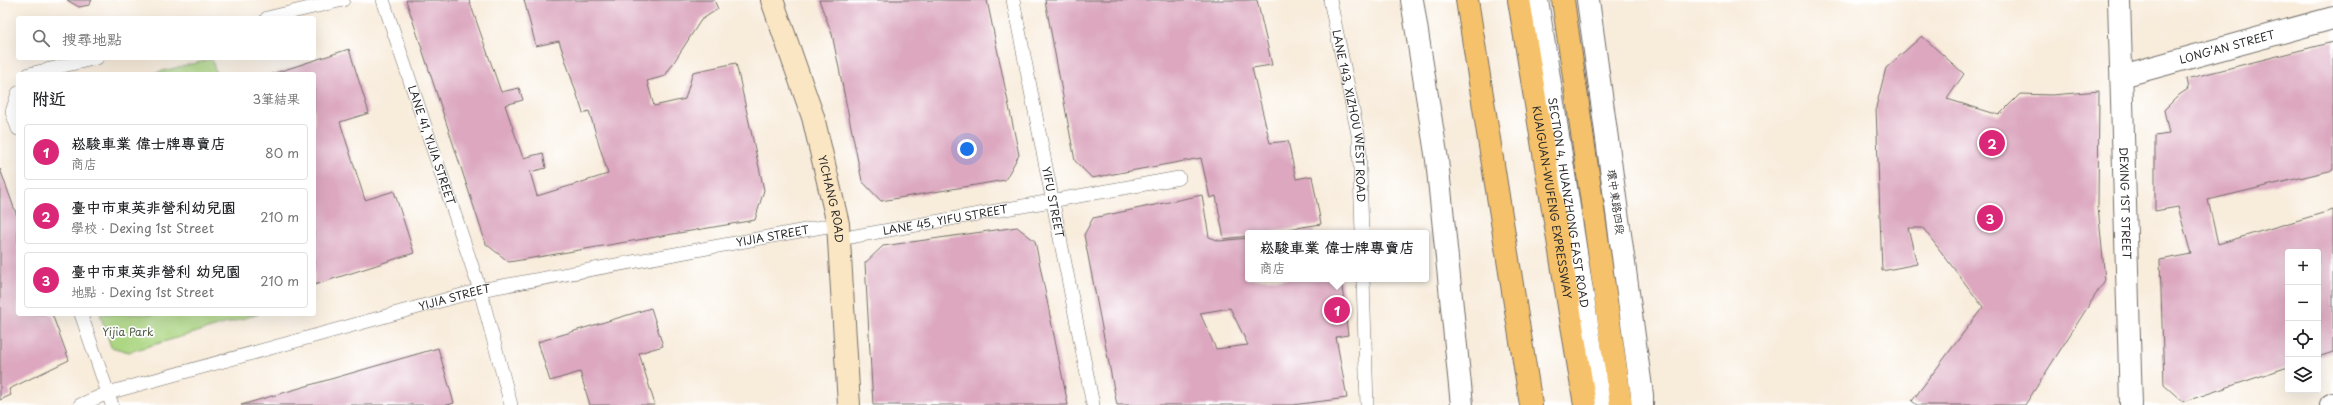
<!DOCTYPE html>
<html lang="zh-TW">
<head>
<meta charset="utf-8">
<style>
  body { margin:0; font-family:"Playpen Sans","LXGW WenKai TC",sans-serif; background:#f6f6f6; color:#202124 }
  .controls { position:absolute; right:12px; bottom:12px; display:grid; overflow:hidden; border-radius:4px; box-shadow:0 4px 16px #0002 }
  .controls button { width:36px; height:36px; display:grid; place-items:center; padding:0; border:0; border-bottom:1px solid #e0e0e0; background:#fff; color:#202124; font:20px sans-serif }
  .you { position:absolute; left:967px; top:149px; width:14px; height:14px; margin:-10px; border:3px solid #fff; border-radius:50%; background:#1a73e8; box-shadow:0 0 0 6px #1a73e833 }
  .badge { display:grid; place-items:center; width:26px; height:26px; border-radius:50%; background:#db2777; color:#fff; font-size:13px; font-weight:700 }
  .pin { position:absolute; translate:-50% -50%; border:2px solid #fff; box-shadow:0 1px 4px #0006 }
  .popup { position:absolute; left:1245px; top:230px; width:184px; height:52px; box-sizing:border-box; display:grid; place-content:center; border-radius:4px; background:#fff; filter:drop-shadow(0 1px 3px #0005); font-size:13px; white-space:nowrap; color:#757577 }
  .popup b { font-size:15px; color:#202124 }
  .popup::after { content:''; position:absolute; left:50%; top:100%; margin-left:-8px; border:8px solid transparent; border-top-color:#fff }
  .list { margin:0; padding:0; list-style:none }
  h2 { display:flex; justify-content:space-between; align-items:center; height:52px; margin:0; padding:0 16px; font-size:17px }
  h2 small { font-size:13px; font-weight:400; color:#757577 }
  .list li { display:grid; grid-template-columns:26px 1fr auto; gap:12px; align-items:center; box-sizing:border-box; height:56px; margin:0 8px 8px; padding:0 8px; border:1px solid #e0e0e0; border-radius:4px }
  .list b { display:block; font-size:15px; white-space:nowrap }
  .list p { margin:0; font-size:13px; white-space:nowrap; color:#757577 }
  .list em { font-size:13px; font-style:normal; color:#757577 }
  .icon { flex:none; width:22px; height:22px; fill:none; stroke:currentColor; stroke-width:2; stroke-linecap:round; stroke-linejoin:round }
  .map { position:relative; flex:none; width:2333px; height:405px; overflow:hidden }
  .search { position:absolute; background:#fff; box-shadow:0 4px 16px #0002; left:16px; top:16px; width:300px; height:44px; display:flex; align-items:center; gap:10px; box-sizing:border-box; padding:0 14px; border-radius:4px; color:#757577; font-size:15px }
  .panel { position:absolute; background:#fff; box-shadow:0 4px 16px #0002; left:16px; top:72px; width:300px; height:244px; border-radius:4px }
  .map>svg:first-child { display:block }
  .green { fill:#aad580; stroke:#6a8056 }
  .building { fill:#dca7bf; fill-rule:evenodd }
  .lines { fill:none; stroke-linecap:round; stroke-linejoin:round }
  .lane-casing { stroke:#736f69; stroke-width:14 }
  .street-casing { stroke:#736f69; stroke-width:24 }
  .secondary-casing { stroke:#736f69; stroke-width:24 }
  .highway-casing { stroke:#736f69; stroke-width:24 }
  .lane { stroke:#fff; stroke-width:13 }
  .street { stroke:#fff; stroke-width:22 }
  .secondary { stroke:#fbe6c4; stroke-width:22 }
  .highway { stroke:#f5c16b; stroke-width:22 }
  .labels { text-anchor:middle; stroke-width:3.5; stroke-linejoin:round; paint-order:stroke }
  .street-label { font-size:11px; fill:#2b2b2b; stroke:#fff }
  .park-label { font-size:11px; fill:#515e44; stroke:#fff }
</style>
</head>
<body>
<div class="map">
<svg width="2333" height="405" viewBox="0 0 2333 405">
  <rect width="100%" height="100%" fill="#fff"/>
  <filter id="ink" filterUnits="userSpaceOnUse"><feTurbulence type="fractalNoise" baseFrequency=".025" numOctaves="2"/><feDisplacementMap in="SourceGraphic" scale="8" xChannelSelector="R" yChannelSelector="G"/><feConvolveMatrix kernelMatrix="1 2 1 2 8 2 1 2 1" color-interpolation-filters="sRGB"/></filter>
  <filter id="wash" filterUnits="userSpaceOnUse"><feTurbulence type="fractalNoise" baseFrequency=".012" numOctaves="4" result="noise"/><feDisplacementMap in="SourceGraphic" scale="16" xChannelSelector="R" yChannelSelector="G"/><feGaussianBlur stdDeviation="0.9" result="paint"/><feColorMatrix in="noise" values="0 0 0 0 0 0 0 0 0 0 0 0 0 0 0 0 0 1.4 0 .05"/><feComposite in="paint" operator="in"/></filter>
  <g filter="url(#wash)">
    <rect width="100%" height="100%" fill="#f8ecdb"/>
    <g class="green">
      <path d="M 212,59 L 216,74 L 150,74 Z"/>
      <path d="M 100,314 L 259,314 L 129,352 L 111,347 Z"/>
    </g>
    <g id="blocks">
      <g class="building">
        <path d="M 67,0 L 92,0 L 89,5 L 79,7 Z"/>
        <path d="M 406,0 L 469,0 L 501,92 L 519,88 L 523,100 L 505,105 L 523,158 L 543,153 L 546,168 L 530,172 L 537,196 L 608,174 L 589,111 L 583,113 L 559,41 L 536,46 L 524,0 L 714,0 L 718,9 L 701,20 L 665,76 L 647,81 L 654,106 L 685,99 L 693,72 L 736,63 L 764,190 L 755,220 L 509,262 L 486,244 Z"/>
        <path d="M 819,0 L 987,0 L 1019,155 L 1005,180 L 881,201 L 862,181 L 832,34 Z"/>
        <path d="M 1045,0 L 1257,0 L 1272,65 L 1252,68 L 1270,143 L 1288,141 L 1296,179 L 1312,176 L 1321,224 L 1265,233 L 1248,233 L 1248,236 L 1224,239 L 1216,196 L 1210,198 L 1201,158 L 1092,178 L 1075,161 Z"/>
        <path d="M 1922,36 L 1964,74 L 1947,99 L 1999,115 L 2020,94 L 2052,95 L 2099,91 L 2098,207 L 2105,280 L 2025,405 L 1917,405 L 1912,401 L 1983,307 L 1923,228 L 1908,228 L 1917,264 L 1882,271 L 1876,107 L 1886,68 Z"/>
        <path d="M 2333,42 L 2333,170 L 2208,200 L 2218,244 L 2333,210 L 2333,352 L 2318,357 L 2318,252 L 2288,252 L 2288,367 L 2183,402 L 2164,385 L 2160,260 L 2191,254 L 2178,207 L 2155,211 L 2155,136 L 2169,134 L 2164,110 L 2179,95 L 2188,89 L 2186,79 Z"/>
        <path d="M 349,49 L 369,113 L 340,122 L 365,200 L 394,191 L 414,253 L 314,285 L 314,74 L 272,74 Z"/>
        <path d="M 0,169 L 18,219 L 18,314 L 52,314 L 69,360 L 9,389 L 11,395 L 0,400 Z"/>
        <path d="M 1202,195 L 1209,237 L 1220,241 L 1248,238 L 1248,279 L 1341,279 L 1348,335 L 1336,337 L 1347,398 L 1292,405 L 1117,405 L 1084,235 L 1093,218 ZM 1230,308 L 1248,345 L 1216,349 L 1200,313 Z"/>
        <path d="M 1017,227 L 1035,241 L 1068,405 L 873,405 L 865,263 L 883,246 Z"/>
        <path d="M 1313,230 L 1314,233 L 1294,233 L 1294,232 Z"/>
        <path d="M 651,308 L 663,346 L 639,353 L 655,405 L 590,405 L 580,372 L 550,381 L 538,342 Z"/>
        <path d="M 438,348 L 454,403 L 448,405 L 241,405 Z"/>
      </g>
    </g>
  </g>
  <g filter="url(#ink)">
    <use href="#blocks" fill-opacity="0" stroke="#736f69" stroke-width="1"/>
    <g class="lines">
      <g class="lane-casing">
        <g id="lane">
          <path id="s1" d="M 383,0 L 480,290 L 511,405"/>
          <path id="s2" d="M 1013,0 L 1093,405"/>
          <path id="s3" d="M 1330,0 L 1359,139 L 1362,233"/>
          <path d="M 267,18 L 343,0"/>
          <path d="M 29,74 L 97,58"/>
          <path d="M 18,93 L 12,112 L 18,129"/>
          <path id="s4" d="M 839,239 L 1179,178"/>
          <path d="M 1363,279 L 1367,405"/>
          <path d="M 81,314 L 112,405"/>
          <path id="s5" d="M 80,405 L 108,393 L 480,290 L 838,224"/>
        </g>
      </g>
      <g class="street-casing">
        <g id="street">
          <path d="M 1412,0 L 1437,160 L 1462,405"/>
          <path id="s6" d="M 1537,0 L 1596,382 L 1603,405"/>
          <path d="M 1588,0 L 1642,395 L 1642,405"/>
          <path id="s7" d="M 2119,0 L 2131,405"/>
          <path id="s8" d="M 2122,76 L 2333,18"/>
          <path d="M 2331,405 L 2333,404"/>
        </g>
      </g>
      <g class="secondary-casing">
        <g id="secondary">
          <path id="s9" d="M 772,0 L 813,117 L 838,224 L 849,405"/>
        </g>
      </g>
      <g class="highway-casing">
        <g id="highway">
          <path d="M 1467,0 L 1531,405"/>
          <path id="s10" d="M 1519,0 L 1585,405"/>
          <path d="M 1563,0 L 1621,405"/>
        </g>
      </g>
      <use href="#lane" class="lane"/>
      <use href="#street" class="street"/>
      <use href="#secondary" class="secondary"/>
      <use href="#highway" class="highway"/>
    </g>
  </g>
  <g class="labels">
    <g class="street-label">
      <text dy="4" stroke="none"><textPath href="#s8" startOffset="109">LONG’AN STREET</textPath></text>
      <text dy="4" stroke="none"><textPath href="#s3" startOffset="118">LANE 143, XIZHOU WEST ROAD</textPath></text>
      <text dy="4" stroke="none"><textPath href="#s1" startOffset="153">LANE 41, YIJIA STREET</textPath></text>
      <text dy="4" stroke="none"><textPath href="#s9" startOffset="208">YICHANG ROAD</textPath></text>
      <text dy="4" stroke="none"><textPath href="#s2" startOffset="206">YIFU STREET</textPath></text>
      <text transform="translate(1616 202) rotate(82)" y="4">環中東路四段</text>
      <text dy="4" stroke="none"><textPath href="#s10" startOffset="205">KUAIGUAN-WUFENG EXPRESSWAY</textPath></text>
      <text dy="4" stroke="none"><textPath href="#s6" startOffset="205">SECTION 4, HUANZHONG EAST ROAD</textPath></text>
      <text dy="4" stroke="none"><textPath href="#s7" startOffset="203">DEXING 1ST STREET</textPath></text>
      <text dy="4" stroke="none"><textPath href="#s4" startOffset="108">LANE 45, YIFU STREET</textPath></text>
      <text dy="4" stroke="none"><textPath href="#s5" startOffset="714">YIJIA STREET</textPath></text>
      <text dy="4" stroke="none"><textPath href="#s5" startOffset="390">YIJIA STREET</textPath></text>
    </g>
    <g class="park-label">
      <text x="128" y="336">Yijia Park</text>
    </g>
  </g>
</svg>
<div class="controls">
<button>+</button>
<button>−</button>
<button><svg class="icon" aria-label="locate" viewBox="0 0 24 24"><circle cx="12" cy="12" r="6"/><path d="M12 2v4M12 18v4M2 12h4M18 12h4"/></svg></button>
<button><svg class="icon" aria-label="layers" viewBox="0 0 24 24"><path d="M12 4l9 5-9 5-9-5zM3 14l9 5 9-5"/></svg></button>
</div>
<div class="you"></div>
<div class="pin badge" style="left:1337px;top:310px">1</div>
<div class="popup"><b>崧駿車業 偉士牌專賣店</b>商店</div>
<div class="pin badge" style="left:1992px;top:143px">2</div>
<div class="pin badge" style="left:1990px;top:218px">3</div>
<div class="search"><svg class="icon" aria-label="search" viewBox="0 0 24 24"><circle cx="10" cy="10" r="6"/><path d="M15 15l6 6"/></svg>搜尋地點</div>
<section class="panel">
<h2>附近<small>3筆結果</small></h2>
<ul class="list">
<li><span class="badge">1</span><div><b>崧駿車業 偉士牌專賣店</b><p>商店</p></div><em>80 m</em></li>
<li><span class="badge">2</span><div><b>臺中市東英非營利幼兒園</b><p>學校 · Dexing 1st Street</p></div><em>210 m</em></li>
<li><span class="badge">3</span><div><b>臺中市東英非營利 幼兒園</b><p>地點 · Dexing 1st Street</p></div><em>210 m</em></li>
</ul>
</section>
</div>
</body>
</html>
